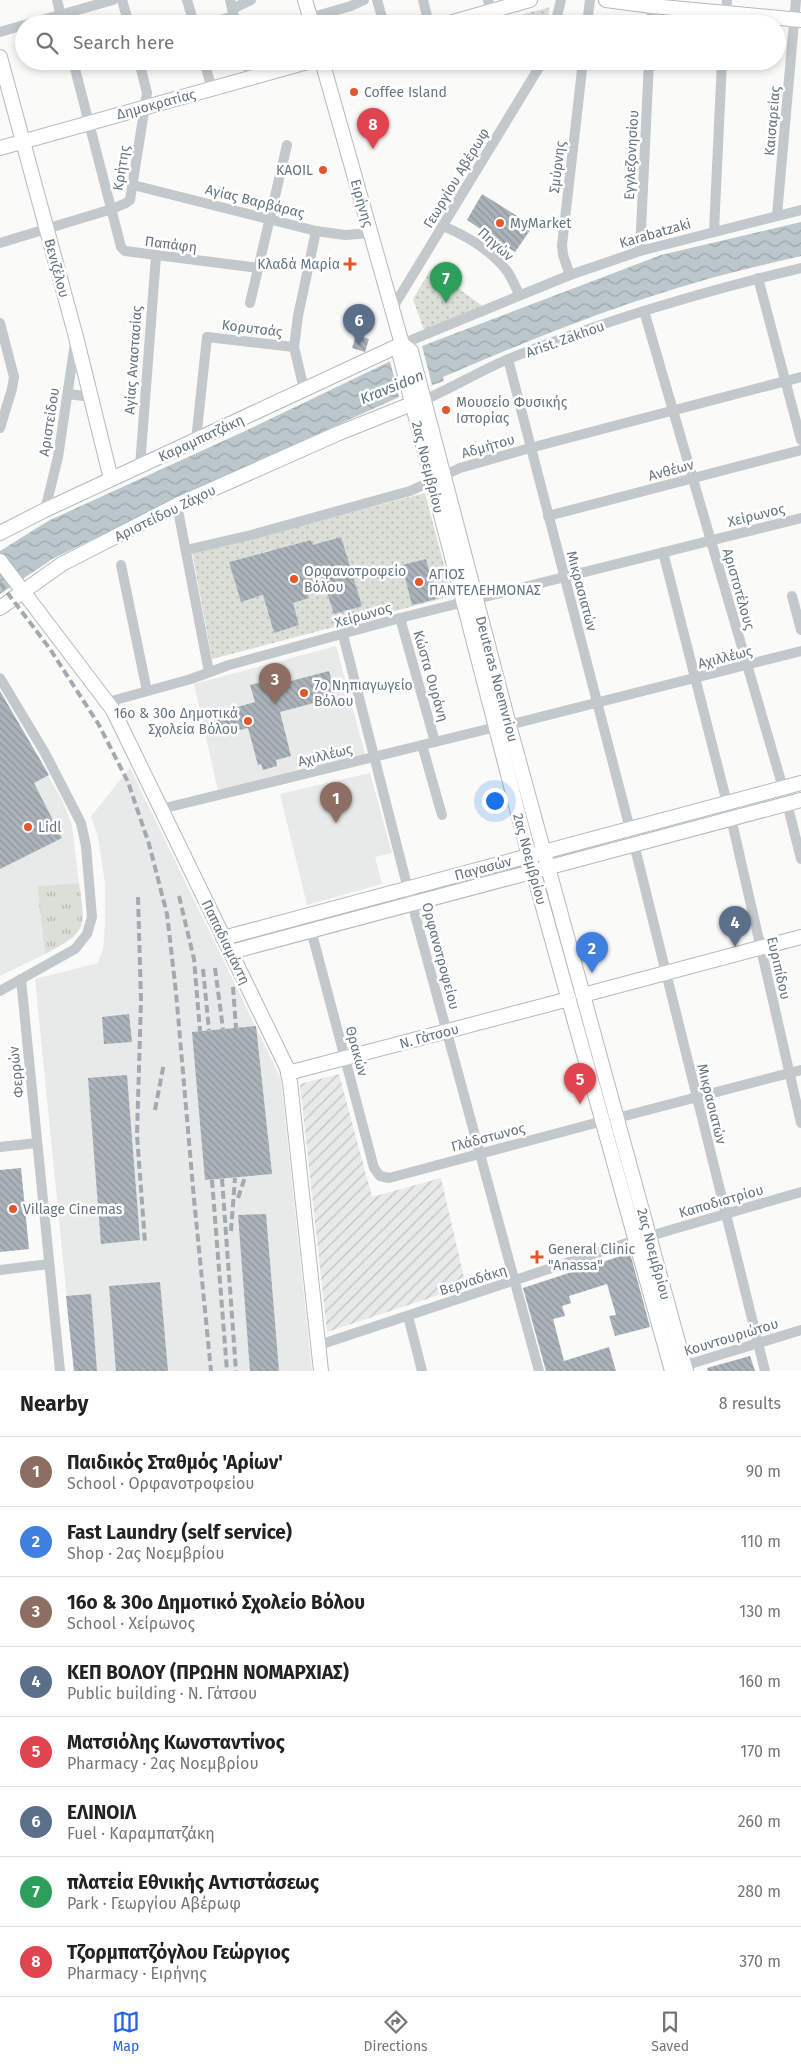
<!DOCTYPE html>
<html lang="en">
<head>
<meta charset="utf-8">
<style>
  body { margin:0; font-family:"Fira Sans",sans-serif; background:#f6f6f6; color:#222 }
  .you { position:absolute; left:494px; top:800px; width:18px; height:18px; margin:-12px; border:4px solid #fff; border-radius:50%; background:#1a73e8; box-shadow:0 0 0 8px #1a73e833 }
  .badge { display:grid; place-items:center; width:32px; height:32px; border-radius:50%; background:#2563eb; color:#fff; font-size:16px; font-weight:700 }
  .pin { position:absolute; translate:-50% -41px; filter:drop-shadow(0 1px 2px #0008) }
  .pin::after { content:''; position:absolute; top:26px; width:18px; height:15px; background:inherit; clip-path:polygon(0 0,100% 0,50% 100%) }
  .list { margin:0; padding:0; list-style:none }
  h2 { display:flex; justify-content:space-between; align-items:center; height:65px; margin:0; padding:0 20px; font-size:21px }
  h2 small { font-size:16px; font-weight:400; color:#767676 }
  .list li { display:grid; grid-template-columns:32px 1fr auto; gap:15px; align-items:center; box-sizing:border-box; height:70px; padding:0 20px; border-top:1px solid #e0e0e0 }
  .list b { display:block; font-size:19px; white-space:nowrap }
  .list p { margin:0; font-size:16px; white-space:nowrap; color:#767676 }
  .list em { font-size:16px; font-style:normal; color:#767676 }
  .icon { flex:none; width:28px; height:28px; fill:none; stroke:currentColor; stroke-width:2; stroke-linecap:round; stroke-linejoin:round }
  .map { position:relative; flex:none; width:801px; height:1371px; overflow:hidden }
  .search { position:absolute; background:#fff; box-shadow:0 2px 8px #0003; left:15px; right:15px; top:15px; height:55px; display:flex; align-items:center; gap:12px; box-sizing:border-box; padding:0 18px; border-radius:28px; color:#767676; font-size:19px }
  .sheet { height:625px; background:#fff }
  nav { display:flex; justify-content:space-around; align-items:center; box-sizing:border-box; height:70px; border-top:1px solid #e0e0e0; background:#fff; font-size:14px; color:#767676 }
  nav a { display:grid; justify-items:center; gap:2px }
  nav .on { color:#2563eb }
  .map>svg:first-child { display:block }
  .built { fill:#e8e9e9 }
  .industrial { fill:url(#industrial-furrows) }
  .grass { fill:url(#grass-tufts) }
  .park { fill:url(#park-dots); fill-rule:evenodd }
  .water { fill:url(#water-waves) }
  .pier { fill:#fafaf8 }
  .building { fill:url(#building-back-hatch) }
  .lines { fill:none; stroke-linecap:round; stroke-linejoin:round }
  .secondary-casing { stroke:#b3babf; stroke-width:16 }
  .street { stroke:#c3c8cc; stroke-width:10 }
  .secondary { stroke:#fff; stroke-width:14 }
  .rail { stroke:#a2aab0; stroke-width:4; stroke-dasharray:8 4; stroke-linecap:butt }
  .poi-dot { fill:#e4572e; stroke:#fff; stroke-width:2 }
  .labels { text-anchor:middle; stroke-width:5; stroke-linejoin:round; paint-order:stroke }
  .poi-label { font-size:14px; fill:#657683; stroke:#fff; text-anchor:start }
  .street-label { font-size:14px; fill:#657683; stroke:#fff }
  .water-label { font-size:15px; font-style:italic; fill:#60757c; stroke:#fff }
</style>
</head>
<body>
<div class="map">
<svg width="801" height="1371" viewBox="0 0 801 1371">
  <defs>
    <pattern id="industrial-furrows" width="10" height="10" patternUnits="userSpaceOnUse" patternTransform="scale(1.25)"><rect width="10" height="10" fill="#e8e9e9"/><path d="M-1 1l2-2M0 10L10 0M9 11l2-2" fill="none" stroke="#c0c1c2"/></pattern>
    <pattern id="grass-tufts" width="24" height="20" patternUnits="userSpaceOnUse" patternTransform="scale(1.25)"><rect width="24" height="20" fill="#dadfd7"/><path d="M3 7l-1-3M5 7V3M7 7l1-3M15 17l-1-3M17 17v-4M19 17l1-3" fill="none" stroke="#b4b9b4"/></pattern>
    <pattern id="park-dots" width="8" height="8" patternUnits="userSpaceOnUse" patternTransform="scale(1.25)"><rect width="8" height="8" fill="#dadfd7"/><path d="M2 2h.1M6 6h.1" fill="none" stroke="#b4b9b4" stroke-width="1.8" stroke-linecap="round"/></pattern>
    <pattern id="water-waves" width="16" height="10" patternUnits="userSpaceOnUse" patternTransform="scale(1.25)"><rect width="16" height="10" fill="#bbc7cb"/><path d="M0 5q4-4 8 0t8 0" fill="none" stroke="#9ca6aa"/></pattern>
    <pattern id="building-back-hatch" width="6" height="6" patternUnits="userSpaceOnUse" patternTransform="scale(1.25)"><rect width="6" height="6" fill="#aab3b9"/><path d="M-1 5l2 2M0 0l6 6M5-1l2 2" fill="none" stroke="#8e969c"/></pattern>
  </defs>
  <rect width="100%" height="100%" fill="#fafaf8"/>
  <g class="built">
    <path d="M 336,646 L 365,754 L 218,791 L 194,684 Z"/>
    <path d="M 0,691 L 63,802 L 72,825 L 79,883 L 37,886 L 45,954 L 0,976 Z"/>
    <path d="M 130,768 L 281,1079 L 312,1371 L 74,1371 L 35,979 L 98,963 L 103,949 L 105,924 L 105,884 L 98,837 L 91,816 Z"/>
    <path d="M 370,773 L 392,853 L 375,857 L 382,884 L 307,905 L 280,794 Z"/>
  </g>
  <path class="industrial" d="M 339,1074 L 372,1197 L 441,1178 L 466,1286 L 327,1332 L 300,1084 Z"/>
  <path class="grass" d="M 79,883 C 86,929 87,932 45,954 L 37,886 Z"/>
  <g class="park">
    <path d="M 550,7 L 546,24 L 518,24 L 503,20 Z"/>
    <path d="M 431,269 L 484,307 L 425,333 L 413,299 Z"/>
    <path d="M 425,493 L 452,596 L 212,659 L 192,552 L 247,540 ZM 311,540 L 313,545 L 362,605 L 334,614 L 325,587 L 308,593 L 309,598 L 302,600 L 301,595 L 291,598 L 299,625 L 274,632 L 265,603 L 271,601 L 269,594 L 241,601 L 230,562 L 271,550 L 275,562 L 287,547 Z"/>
  </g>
  <path class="water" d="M 801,222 L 801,256 C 768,264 734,271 701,281 C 613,306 527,341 443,377 L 444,381 L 399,397 L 214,481 L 54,558 L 0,594 L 0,551 L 48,521 L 245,431 L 422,346 L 661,255 Z"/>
  <path class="pier" d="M 422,346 L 432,385 L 399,397 L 390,361 Z"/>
  <g class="building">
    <path d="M 482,194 L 533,226 L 515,252 L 467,220 Z"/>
    <path d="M 356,335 L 369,339 L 365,352 L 352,348 Z"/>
    <path d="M 341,537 L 362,606 L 334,614 L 325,587 L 308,593 L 309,598 L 293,603 L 299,625 L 274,633 L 263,595 L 241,602 L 229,562 L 311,540 L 313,545 Z"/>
    <path d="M 426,559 L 436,599 L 412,605 L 402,565 Z"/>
    <path d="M 329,671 L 336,697 L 280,712 L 291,756 L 276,760 L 277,766 L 263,770 L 261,764 L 258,765 L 248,728 L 223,734 L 218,732 L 213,726 L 214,720 L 217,713 L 255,702 L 250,685 L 271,680 L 272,686 Z"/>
    <path d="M 0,691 L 49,775 L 34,783 L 62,838 L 0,869 Z"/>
    <path d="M 129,1014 L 132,1042 L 104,1044 L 102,1017 Z"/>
    <path d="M 256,1026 L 272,1174 L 205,1180 L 192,1032 Z"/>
    <path d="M 127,1075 L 140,1240 L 101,1244 L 88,1078 Z"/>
    <path d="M 21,1168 L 29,1249 L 0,1252 L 0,1170 Z"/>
    <path d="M 266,1214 L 279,1371 L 250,1371 L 238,1215 Z"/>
    <path d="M 630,1253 L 650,1327 L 615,1336 L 609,1316 L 616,1315 L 607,1284 L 569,1296 L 571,1303 L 562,1306 L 565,1316 L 553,1319 L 564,1361 L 609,1347 L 616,1371 L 546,1371 L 523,1288 Z"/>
    <path d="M 160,1282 L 168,1371 L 116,1371 L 109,1286 Z"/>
    <path d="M 91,1294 L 97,1371 L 74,1371 L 66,1296 Z"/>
    <path d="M 750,1356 L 755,1371 L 708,1371 L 707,1368 Z"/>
  </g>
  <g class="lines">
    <g class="secondary-casing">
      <g id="secondary">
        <path d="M 305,0 L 312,24"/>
        <path d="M 606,0 L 652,6 L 801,20"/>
        <path d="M 446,24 L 530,0"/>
        <path d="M 0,57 L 76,337 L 111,479"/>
        <path d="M 322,61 L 402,344 L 400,356 L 533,871 L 672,1371"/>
        <path d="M 0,148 L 311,61"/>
        <path d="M 402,344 L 411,351 L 509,725 L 686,1371"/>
        <path d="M 0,533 L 45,510 L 402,344"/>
        <path d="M 0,561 L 113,710 L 287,1068 L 290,1082 L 321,1371"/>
        <path d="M 0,608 L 62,564 L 177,505 L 339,433 L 419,401"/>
        <path d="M 223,938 L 801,783"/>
        <path d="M 231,952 L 801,800"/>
        <path d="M 583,995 L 801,937"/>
        <path d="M 288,1073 L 569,999"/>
      </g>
    </g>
    <g class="street">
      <path d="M 57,0 L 63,24"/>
      <path d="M 122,0 L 129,24"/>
      <path d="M 187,0 L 194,24"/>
      <path d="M 230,0 L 236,24"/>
      <path d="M 377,0 L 384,24"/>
      <path d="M 423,0 L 429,24"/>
      <path d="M 488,0 L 491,11"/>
      <path d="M 232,9 L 251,0"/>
      <path d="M 28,24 L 113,0"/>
      <path d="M 206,24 L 234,16"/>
      <path d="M 289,24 L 351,6 L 364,0"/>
      <path d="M 555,24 L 561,0"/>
      <path d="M 587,24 L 590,0"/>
      <path d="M 651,24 L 653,0"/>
      <path d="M 725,24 L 727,0"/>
      <path d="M 0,32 L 24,25"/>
      <path d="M 73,61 L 121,247 L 125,251 L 259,268"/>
      <path d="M 204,61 L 212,89"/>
      <path d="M 246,61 L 251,78"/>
      <path d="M 133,185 L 316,231 L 345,235 L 371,233"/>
      <path d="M 777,215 L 796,0"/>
      <path d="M 443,226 C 467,236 490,249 507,271 C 512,278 515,287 520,295"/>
      <path d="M 714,231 L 722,61"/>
      <path d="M 0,243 L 112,209 L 126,203 L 130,200 L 147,93 L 139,61"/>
      <path d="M 640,251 L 649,61"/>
      <path d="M 570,275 L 563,255 L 562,245 L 583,61"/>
      <path d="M 758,278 L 801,440"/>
      <path d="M 250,303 L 287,145"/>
      <path d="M 392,309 L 543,61"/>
      <path d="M 644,311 L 783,788"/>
      <path d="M 0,323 L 14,377 L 12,389 L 0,428"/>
      <path d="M 402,344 L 570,275 L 640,251 L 801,210"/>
      <path d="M 508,359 L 630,829"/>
      <path d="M 304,389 L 294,347 L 298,316 L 316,231"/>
      <path d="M 68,394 L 91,397"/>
      <path d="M 424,400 C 452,388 478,372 506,360 C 602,321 701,292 801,268"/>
      <path d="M 196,440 L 207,337 L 294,347"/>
      <path d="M 140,466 L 156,256"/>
      <path d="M 177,505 L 209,672"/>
      <path d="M 45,510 L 58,457 L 75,343"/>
      <path d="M 548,516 L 801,450"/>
      <path d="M 186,550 L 251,535 L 410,491 L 460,468 L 530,448 L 801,377"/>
      <path d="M 663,552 L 727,803"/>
      <path d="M 121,565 L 147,691"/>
      <path d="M 792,596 L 801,630"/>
      <path d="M 400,618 L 435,742"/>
      <path d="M 343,635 L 408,889 L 539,1371"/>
      <path d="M 0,678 L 45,753 L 81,823 L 86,846 L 92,917 L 87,934 L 75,949 L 0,991"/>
      <path d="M 108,702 L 191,679 L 229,665 L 400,618 L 801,518"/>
      <path d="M 509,725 L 801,651"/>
      <path d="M 422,745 L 442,815"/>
      <path d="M 787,803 L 801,859"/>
      <path d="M 161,809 L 496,727"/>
      <path d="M 731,818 L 801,1123"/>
      <path d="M 634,844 L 765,1371"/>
      <path d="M 311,930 L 374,1168 L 380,1176 L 389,1178 L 603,1121"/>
      <path d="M 21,979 L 60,1371"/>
      <path d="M 617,1118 L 801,1070"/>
      <path d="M 0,1147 L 37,1143"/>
      <path d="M 0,1270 L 49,1264"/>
      <path d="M 408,1316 L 422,1371"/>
      <path d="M 319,1345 L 636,1240 L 801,1192"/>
      <path d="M 680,1367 L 801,1330"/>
    </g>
    <use href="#secondary" class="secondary"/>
    <g class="rail">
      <path d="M 0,583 L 50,649 L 99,725 L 128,782 L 149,844 L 167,914 L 176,992 L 194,1199 L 211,1371"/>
      <path d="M 179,896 L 194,959 L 200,1031"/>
      <path d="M 138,897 L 141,1000 L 137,1135 L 145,1243"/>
      <path d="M 215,968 L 223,1029"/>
      <path d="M 203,969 L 209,1030"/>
      <path d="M 233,987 L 236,1028"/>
      <path d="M 155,1110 L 164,1063"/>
      <path d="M 222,1179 L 236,1371"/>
      <path d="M 212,1180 L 227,1371"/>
      <path d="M 238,1198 L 245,1177"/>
      <path d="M 231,1231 L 235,1178"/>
    </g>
  </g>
  <g class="poi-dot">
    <circle cx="354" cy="92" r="5"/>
    <circle cx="323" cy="170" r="5"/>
    <circle cx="500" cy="223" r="5"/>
    <path d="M347.5 256.5h5v5h5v5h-5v5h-5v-5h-5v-5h5z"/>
    <circle cx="446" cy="410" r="5"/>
    <circle cx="294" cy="579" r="5"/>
    <circle cx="419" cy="582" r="5"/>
    <circle cx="304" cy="693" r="5"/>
    <circle cx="248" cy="721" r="5"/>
    <circle cx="28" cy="827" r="5"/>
    <circle cx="13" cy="1209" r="5"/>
    <path d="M534.5 1249.5h5v5h5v5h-5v5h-5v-5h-5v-5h5z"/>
  </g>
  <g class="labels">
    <g class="poi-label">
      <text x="364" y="97">Coffee Island</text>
      <text x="313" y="175" text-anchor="end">KAOIL</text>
      <text x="510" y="228">MyMarket</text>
      <text x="340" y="269" text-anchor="end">Κλαδά Μαρία</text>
      <text x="456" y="407">Μουσείο Φυσικής<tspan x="456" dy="16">Ιστορίας</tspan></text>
      <text x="304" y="576">Ορφανοτροφείο<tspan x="304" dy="16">Βόλου</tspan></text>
      <text x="429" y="579">ΑΓΙΟΣ<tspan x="429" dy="16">ΠΑΝΤΕΛΕΗΜΟΝΑΣ</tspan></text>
      <text x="314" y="690">7ο Νηπιαγωγείο<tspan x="314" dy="16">Βόλου</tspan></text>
      <text x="238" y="718" text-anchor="end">16ο &amp; 30ο Δημοτικά<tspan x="238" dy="16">Σχολεία Βόλου</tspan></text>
      <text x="38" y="832">Lidl</text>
      <text x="23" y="1214">Village Cinemas</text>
      <text x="548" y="1254">General Clinic<tspan x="548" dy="16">"Anassa"</tspan></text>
    </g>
    <g class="street-label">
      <text transform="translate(156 104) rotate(-15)" y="5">Δημοκρατίας</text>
      <text transform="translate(772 121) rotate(-85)" y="5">Καισαρείας</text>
      <text transform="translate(631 155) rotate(-87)" y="5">Εγγλεζονησίου</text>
      <text transform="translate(557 167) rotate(-83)" y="5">Σμύρνης</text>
      <text transform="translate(121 168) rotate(-81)" y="5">Κρήτης</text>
      <text transform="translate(456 178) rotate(-59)" y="5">Γεωργίου Αβέρωφ</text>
      <text transform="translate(255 201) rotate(14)" y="5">Αγίας Βαρβάρας</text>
      <text transform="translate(362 203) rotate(74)" y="5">Ειρήνης</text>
      <text transform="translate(655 233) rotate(-16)" y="5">Karabatzaki</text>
      <text transform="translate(171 244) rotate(7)" y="5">Παπάφη</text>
      <text transform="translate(496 244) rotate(42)" y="5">Πηγών</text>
      <text transform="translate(57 268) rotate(75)" y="5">Βενιζέλου</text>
      <text transform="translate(252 328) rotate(7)" y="5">Κορυτσάς</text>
      <text transform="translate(565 339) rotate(-20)" y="5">Arist. Zakhou</text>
      <text transform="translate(133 360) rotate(-86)" y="5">Αγίας Αναστασίας</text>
      <text transform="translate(49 422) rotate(-81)" y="5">Αριστείδου</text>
      <text transform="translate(201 438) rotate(-25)" y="5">Καραμπατζάκη</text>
      <text transform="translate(488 446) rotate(-16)" y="5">Αδμήτου</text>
      <text transform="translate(428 467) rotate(76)" y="5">2ας Νοεμβρίου</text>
      <text transform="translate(671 470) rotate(-15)" y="5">Ανθέων</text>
      <text transform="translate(165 513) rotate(-26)" y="5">Αριστείδου Ζάχου</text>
      <text transform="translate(756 515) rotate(-14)" y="5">Χείρωνος</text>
      <text transform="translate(739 589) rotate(74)" y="5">Αριστοτέλους</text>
      <text transform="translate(582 591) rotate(75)" y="5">Μικρασιατών</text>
      <text transform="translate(363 615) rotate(-16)" y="5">Χείρωνος</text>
      <text transform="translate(725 657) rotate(-14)" y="5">Αχιλλέως</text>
      <text transform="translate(431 676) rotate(74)" y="5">Κώστα Ουράνη</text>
      <text transform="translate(497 679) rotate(75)" y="5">Deuteras Noemvriou</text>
      <text transform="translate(325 755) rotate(-14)" y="5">Αχιλλέως</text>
      <text transform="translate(530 859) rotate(75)" y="5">2ας Νοεμβρίου</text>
      <text transform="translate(483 868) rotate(-15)" y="5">Παγασών</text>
      <text transform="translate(226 942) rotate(64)" y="5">Παπαδιαμάντη</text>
      <text transform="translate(441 956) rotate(75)" y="5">Ορφανοτροφείου</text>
      <text transform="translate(779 968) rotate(77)" y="5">Ευριπίδου</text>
      <text transform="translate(429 1036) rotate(-15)" y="5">Ν. Γάτσου</text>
      <text transform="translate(357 1051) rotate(75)" y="5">Θρακών</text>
      <text transform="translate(16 1072) rotate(-96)" y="5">Φερρών</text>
      <text transform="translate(712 1104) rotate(76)" y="5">Μικρασιατών</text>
      <text transform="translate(488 1137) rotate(-15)" y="5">Γλάδστωνος</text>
      <text transform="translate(721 1201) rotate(-16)" y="5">Καποδιστρίου</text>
      <text transform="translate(654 1254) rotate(75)" y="5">2ας Νοεμβρίου</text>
      <text transform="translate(473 1280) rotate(-18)" y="5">Βερναδάκη</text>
      <text transform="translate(731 1337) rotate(-17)" y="5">Κουντουριώτου</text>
    </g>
    <g class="water-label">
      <text transform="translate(392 387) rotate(-22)" y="5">Kravsidon</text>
    </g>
  </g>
</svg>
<div class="you"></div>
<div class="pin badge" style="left:336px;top:823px;background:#8d6e63">1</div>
<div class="pin badge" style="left:592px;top:973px;background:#3f7fe0">2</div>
<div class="pin badge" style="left:275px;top:704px;background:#8d6e63">3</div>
<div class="pin badge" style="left:735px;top:947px;background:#5c6f8a">4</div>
<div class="pin badge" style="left:580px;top:1104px;background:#e0444e">5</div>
<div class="pin badge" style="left:359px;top:345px;background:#5c6f8a">6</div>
<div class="pin badge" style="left:446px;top:303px;background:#2e9e5b">7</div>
<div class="pin badge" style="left:373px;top:149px;background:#e0444e">8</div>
<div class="search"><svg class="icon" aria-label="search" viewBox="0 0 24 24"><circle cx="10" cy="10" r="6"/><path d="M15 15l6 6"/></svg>Search here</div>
</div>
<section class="sheet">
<h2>Nearby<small>8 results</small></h2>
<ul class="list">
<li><span class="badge" style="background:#8d6e63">1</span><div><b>Παιδικός Σταθμός 'Αρίων'</b><p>School · Ορφανοτροφείου</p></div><em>90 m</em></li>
<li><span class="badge" style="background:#3f7fe0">2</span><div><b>Fast Laundry (self service)</b><p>Shop · 2ας Νοεμβρίου</p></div><em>110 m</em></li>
<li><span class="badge" style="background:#8d6e63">3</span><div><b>16ο &amp; 30ο Δημοτικό Σχολείο Βόλου</b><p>School · Χείρωνος</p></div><em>130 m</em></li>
<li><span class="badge" style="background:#5c6f8a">4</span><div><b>ΚΕΠ ΒΟΛΟΥ (ΠΡΩΗΝ ΝΟΜΑΡΧΙΑΣ)</b><p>Public building · Ν. Γάτσου</p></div><em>160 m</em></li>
<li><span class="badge" style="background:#e0444e">5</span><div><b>Ματσιόλης Κωνσταντίνος</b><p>Pharmacy · 2ας Νοεμβρίου</p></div><em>170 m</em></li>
<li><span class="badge" style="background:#5c6f8a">6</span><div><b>ΕΛΙΝΟΙΛ</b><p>Fuel · Καραμπατζάκη</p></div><em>260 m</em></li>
<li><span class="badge" style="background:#2e9e5b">7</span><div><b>πλατεία Εθνικής Αντιστάσεως</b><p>Park · Γεωργίου Αβέρωφ</p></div><em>280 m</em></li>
<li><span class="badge" style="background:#e0444e">8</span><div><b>Τζορμπατζόγλου Γεώργιος</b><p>Pharmacy · Ειρήνης</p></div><em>370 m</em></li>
</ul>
</section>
<nav>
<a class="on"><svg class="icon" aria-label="map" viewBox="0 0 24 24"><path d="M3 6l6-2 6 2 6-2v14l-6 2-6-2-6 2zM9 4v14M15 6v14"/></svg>Map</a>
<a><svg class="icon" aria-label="directions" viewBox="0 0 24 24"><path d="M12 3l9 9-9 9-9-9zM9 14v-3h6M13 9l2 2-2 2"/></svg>Directions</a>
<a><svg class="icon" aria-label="saved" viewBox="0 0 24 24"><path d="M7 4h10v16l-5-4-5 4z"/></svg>Saved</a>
</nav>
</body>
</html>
